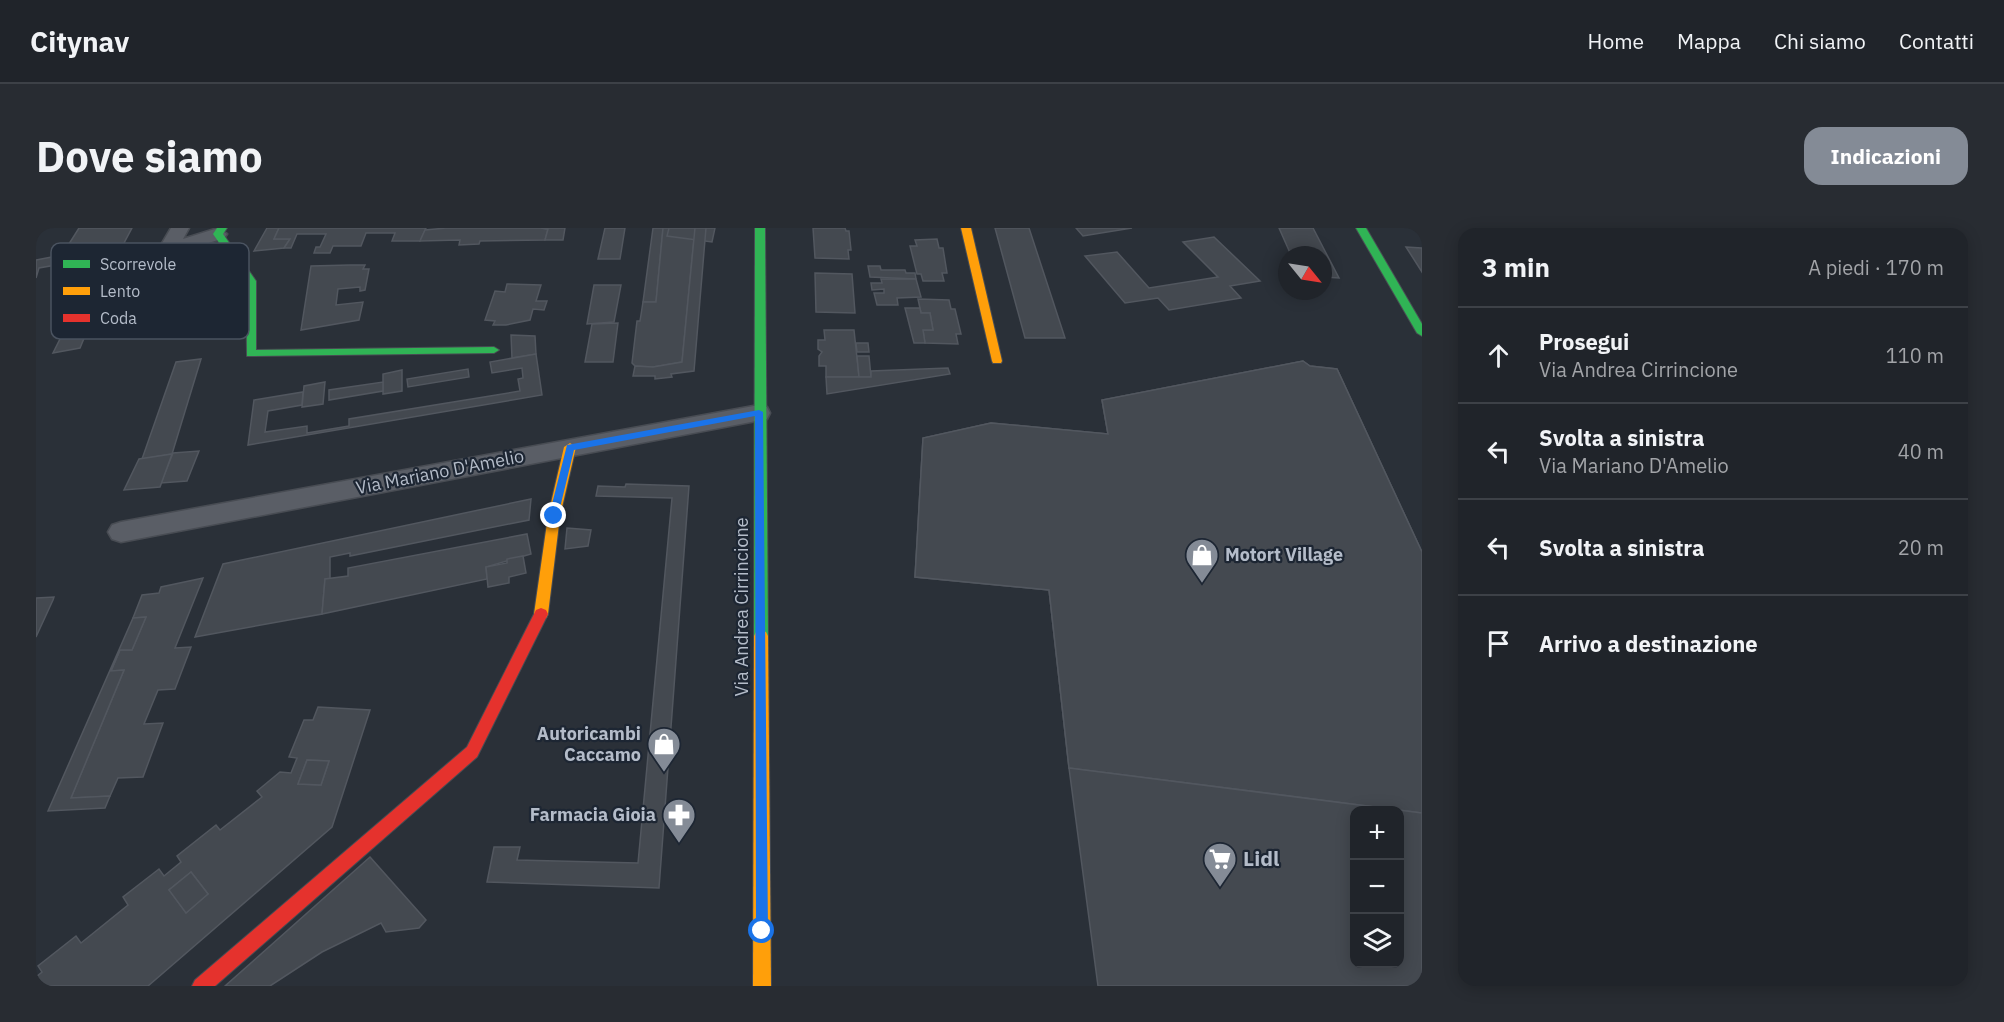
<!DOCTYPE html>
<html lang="it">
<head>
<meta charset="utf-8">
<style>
  body { margin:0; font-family:"IBM Plex Sans",sans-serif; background:#282c32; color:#f1f3f6 }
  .controls { position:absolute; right:18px; bottom:18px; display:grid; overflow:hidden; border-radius:12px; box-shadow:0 3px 15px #0003 }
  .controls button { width:54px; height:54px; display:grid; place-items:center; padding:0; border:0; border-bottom:2px solid #3d4147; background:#20242a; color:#f1f3f6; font:30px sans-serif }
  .compass { position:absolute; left:1242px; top:18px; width:54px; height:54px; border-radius:50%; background:#20242a; box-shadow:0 3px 15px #0003; rotate:120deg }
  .stop { position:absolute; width:18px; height:18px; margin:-14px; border:4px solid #1a73e8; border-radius:50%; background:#fff }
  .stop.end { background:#1a73e8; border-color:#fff; box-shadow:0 2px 6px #0008 }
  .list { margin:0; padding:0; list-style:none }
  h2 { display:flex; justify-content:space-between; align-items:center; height:78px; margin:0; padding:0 24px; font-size:26px }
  h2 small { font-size:20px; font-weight:400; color:#a2a4a8 }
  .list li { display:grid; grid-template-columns:39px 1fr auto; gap:18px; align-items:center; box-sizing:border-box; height:96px; padding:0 24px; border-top:2px solid #3d4147 }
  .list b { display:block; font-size:22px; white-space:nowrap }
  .list p { margin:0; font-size:20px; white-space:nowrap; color:#a2a4a8 }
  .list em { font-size:20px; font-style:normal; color:#a2a4a8 }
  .icon { flex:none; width:33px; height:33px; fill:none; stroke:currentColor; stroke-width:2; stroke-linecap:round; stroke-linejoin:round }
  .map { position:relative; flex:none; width:1386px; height:758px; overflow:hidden; border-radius:18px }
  header { display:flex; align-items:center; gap:36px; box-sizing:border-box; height:84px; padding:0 30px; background:#20242a; border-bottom:2px solid #3d4147 }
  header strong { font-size:28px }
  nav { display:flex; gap:33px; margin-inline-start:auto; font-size:21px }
  .intro { display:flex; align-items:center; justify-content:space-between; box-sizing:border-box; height:144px; padding:0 36px }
  h1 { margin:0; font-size:42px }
  .button { padding:15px 27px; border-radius:18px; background:#848b96; color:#fff; font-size:21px; font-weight:700 }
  main { display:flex; gap:36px; padding:0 36px }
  aside { flex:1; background:#20242a; border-radius:18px; box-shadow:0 3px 15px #0003 }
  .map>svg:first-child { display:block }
  .building { fill:#444950; stroke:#52575f; stroke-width:1.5; fill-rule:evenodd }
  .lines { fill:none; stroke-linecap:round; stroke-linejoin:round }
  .street-casing { stroke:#484c53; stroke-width:3 }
  .fast-casing { stroke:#484c53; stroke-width:2 }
  .slow-casing { stroke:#484c53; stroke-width:2 }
  .jam-casing { stroke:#484c53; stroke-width:2 }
  .street { fill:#5a5e66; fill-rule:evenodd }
  .fast { fill:#30b455; fill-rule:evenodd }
  .slow { fill:#ff9f0a; fill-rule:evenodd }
  .jam { fill:#e5322d; fill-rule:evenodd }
  .route { fill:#1a73e8 }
  .labels { text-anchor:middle; stroke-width:4.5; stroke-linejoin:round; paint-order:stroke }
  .street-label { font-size:18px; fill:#b4bcc9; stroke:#1d2633 }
  .poi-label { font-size:18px; font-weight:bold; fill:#b4bcc9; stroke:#1d2633; text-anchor:end }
  .near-poi-label { font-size:21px; font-weight:bold; fill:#b4bcc9; stroke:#1d2633; text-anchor:start }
  .key { fill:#1d2633; stroke:#4a5360; stroke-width:1.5 }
  .key-label { font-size:16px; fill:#b4bcc9 }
</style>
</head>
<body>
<header>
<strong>Citynav</strong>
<nav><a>Home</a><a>Mappa</a><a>Chi siamo</a><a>Contatti</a></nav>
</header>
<div class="intro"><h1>Dove siamo</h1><a class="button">Indicazioni</a></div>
<main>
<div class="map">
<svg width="1386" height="758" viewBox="0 0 1386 758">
  <rect width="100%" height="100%" fill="#2a3038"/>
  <g class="building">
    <path d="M 43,0 L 96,0 L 71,47 L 24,48 L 26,36 L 3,40 L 0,50 L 0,32 L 26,27 Z"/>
    <path d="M 231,0 L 243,0 L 238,11 L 254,11 L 248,20 L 218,23 Z"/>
    <path d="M 243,0 L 390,0 L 384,13 L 356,13 L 359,5 L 330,5 L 325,18 L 297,18 L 294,25 L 278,25 L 280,19 L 284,19 L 290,6 L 261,6 L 255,20 L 248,20 L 254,11 L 238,11 Z"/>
    <path d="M 410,0 L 504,0 L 512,1 L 509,12 L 444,13 L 443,16 L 423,17 L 424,12 L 384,13 L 389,2 Z"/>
    <path d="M 505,0 L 529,0 L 527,12 L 509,12 L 512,1 Z"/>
    <path d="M 569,0 L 589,0 L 584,31 L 562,31 Z"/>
    <path d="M 617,0 L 627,0 L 620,74 L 607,74 Z"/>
    <path d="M 627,0 L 659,0 L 646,134 L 617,139 L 599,138 L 596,135 L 601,93 L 604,93 L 607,74 L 620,74 Z"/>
    <path d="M 633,0 L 679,0 L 676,14 L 631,8 Z"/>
    <path d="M 659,0 L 670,0 L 658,143 L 635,146 L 636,149 L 619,151 L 619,148 L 597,148 L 599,138 L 617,139 L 646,134 Z"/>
    <path d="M 777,0 L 809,0 L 810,3 L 813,3 L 815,22 L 812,22 L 813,31 L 779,30 Z"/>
    <path d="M 959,0 L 993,0 L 1029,110 L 989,110 Z"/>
    <path d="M 1040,0 L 1096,0 L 1047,8 Z"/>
    <path d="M 1243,0 L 1277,0 L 1303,50 L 1287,49 L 1287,27 L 1255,27 Z"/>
    <path d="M 1178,9 L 1224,53 L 1194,58 L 1205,70 L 1133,82 L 1122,70 L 1089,75 L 1049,28 L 1081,24 L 1113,60 L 1182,49 L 1147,14 Z"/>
    <path d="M 901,11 L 903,20 L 907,20 L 911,45 L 906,45 L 908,53 L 887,53 L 885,46 L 881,46 L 874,18 L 881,18 L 879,12 Z"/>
    <path d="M 1370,19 L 1386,20 L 1386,44 Z"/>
    <path d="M 314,37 L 329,37 L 327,41 L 333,41 L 329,62 L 324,63 L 324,59 L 302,61 L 300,77 L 327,74 L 323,92 L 265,102 L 275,38 Z"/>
    <path d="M 832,38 L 844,38 L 845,42 L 869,42 L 870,45 L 879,45 L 880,51 L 834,49 Z"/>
    <path d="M 779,45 L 816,46 L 819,85 L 780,84 Z"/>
    <path d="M 845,51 L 880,51 L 885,69 L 861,70 L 862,77 L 841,77 L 838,65 L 848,65 L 848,61 L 836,62 L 835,55 L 846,55 Z"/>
    <path d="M 471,56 L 505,57 L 500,73 L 511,73 L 508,82 L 497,81 L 494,92 L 470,97 L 457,97 L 459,93 L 449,92 L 459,63 L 469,64 Z"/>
    <path d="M 558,57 L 585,57 L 578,94 L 551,96 Z"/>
    <path d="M 882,71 L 913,72 L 915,81 L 919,81 L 925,106 L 920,106 L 922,116 L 889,115 L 887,102 L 897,102 L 894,85 L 885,85 Z"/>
    <path d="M 869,80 L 884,80 L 885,85 L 894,85 L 897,102 L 887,102 L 889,115 L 878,115 Z"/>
    <path d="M 582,95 L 577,134 L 549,134 L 556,96 Z"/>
    <path d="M 788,102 L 818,102 L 823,149 L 790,149 L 790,138 L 783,138 L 783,128 L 786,124 L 782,121 L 782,112 L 789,112 Z"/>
    <path d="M 51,103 L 44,120 L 17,125 L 26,107 Z"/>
    <path d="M 475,107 L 499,108 L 500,126 L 476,130 Z"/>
    <path d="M 820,115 L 832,115 L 833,124 L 821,124 Z"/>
    <path d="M 500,126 L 506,167 L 212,217 L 218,172 L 267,164 L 266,177 L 232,183 L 229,204 L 271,198 L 271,205 L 313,198 L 313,191 L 484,163 L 482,151 L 487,150 L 486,140 L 456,145 L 454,134 Z"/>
    <path d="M 821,128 L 833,128 L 835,149 L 823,149 Z"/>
    <path d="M 165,131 L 136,226 L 106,231 L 140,134 Z"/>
    <path d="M 1267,133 L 1274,138 L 1301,141 L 1386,324 L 1386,585 L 1033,540 L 1013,362 L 879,349 L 887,210 L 955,195 L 1072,206 L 1066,172 Z"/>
    <path d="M 1267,133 L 1274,138 L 1301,141 L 1386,324 L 1386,585 L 1033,540 L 1013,362 L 879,349 L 887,210 L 955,195 L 1072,206 L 1066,172 Z"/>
    <path d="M 912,140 L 914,146 L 791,166 L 790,149 L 835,149 L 835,143 Z"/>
    <path d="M 432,141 L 433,149 L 372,159 L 371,151 Z"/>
    <path d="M 366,142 L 366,163 L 347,166 L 347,146 Z"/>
    <path d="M 289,154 L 287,176 L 266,179 L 268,158 Z"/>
    <path d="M 347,154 L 347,163 L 293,172 L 293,162 Z"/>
    <path d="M 163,223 L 151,253 L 125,255 L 137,225 Z"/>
    <path d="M 136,226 L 124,259 L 88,262 L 103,231 Z"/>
    <path d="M 590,256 L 653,258 L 623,660 L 451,654 L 458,619 L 484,619 L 481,632 L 602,635 L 636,270 L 560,268 L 562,258 L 589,259 Z"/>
    <path d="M 495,271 L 493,292 L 314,328 L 314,325 L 294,329 L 294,351 L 289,351 L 286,386 L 159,409 L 187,336 Z"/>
    <path d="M 531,300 L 555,302 L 552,318 L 529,321 Z"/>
    <path d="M 491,306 L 495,326 L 450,339 L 451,351 L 286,386 L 289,351 L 312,348 L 312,340 Z"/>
    <path d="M 487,328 L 490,345 L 473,349 L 473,355 L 452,359 L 450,339 L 471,335 L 471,331 Z"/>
    <path d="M 167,350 L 139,420 L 155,419 L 139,461 L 122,462 L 108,496 L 127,495 L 107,549 L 82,550 L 74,568 L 35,570 L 88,442 L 75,443 L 84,422 L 96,422 L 110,389 L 97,390 L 106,367 L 123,365 L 125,359 Z"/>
    <path d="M 18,369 L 17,372 L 0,409 L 0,370 Z"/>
    <path d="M 110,389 L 96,422 L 84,422 L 75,443 L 88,442 L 35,570 L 74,568 L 69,580 L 12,583 L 97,390 Z"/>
    <path d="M 282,479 L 334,482 L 296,599 L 112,758 L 0,758 L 0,749 L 6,744 L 2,738 L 40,708 L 45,715 L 92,677 L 87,669 L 123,641 L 128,648 L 145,634 L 141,628 L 180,597 L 184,602 L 226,569 L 221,563 L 244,544 L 255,545 L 261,530 L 253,529 L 268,492 L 277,492 ZM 271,532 L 293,533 L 285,557 L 262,556 ZM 155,644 L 172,666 L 150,685 L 133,662 Z"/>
    <path d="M 271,532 L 293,533 L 285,557 L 262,556 Z"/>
    <path d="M 1033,540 L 1386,585 L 1386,758 L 1062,758 ZM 1318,582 L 1364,582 L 1364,736 L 1318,736 Z"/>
    <path d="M 334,629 L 390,692 L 383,700 L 350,704 L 345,695 L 286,724 L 234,758 L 189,758 Z"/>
    <path d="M 155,644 L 172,666 L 150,685 L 133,662 Z"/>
  </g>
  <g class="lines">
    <g class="street-casing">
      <g id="street">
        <path d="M 135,0 L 153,0 L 147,11 L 182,0 L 191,6 L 188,10 L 138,26 L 124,26 L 122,22 Z"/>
        <path d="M 723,177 L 731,179 L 734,185 L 731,191 L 85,314 L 76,311 L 72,304 L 76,297 L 85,294 Z"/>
      </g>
    </g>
    <g class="fast-casing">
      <g id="fast">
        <path d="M 181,0 L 191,0 L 187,6 L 220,53 L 220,122 L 458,119 L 463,122 L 458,125 L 211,128 L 210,53 L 177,6 Z"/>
        <path d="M 719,0 L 729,0 L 732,408 L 730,412 L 725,414 L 720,412 L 718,408 Z"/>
        <path d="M 1320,0 L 1330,0 L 1386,96 L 1386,108 L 1381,105 Z"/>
      </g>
    </g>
    <g class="slow-casing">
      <g id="slow">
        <path d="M 925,0 L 935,0 L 966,133 L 965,135 L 957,135 L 956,133 Z"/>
        <path d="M 534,215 L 540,219 L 524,288 L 512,386 L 510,390 L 500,390 L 498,386 L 512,288 L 528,219 Z"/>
        <path d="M 725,402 L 730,404 L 732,408 L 735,758 L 717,758 L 718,408 L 720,404 Z"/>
      </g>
    </g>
    <g class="jam-casing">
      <path id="jam" d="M 505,380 L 510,382 L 512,386 L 441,529 L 179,758 L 156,758 L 159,752 L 431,519 L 500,382 Z"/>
    </g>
    <use href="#street" class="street"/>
    <use href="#fast" class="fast"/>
    <use href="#slow" class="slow"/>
    <use href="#jam" class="jam"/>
  </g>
  <path class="route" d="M 723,182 L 727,184 L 732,703 L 726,709 L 720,703 L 719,188 L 538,222 L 522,288 L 518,291 L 513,288 L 531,217 Z"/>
  <defs>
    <g id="shop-pin" transform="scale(1.725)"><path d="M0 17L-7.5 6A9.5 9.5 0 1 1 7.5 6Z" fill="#848b96" stroke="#1d2633"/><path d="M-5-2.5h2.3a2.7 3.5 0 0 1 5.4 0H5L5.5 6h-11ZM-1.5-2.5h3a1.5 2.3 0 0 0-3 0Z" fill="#fff"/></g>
    <g id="pharmacy-pin" transform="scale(1.725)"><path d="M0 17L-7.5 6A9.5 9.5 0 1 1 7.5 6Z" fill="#848b96" stroke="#1d2633"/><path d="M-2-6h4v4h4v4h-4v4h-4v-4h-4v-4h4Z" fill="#fff"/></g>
    <g id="supermarket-pin" transform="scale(1.725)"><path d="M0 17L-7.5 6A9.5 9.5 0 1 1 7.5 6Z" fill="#848b96" stroke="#1d2633"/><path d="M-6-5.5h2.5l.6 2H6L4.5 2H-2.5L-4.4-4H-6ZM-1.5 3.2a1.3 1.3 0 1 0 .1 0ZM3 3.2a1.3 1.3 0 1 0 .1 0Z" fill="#fff"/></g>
  </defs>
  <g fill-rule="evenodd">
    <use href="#shop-pin" x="1166" y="327"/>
    <use href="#shop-pin" x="628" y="516"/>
    <use href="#pharmacy-pin" x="643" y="587"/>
    <use href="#supermarket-pin" x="1184" y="631"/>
  </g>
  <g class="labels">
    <g class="street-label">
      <text transform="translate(404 244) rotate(-11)" y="6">Via Mariano D'Amelio</text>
      <text transform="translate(706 379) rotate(-90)" y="6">Via Andrea Cirrincione</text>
    </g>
    <g class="poi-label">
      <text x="1189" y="333" text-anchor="start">Motort Village</text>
      <text x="605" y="512">Autoricambi<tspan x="605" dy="21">Caccamo</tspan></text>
      <text x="620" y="593">Farmacia Gioia</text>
    </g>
    <g class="near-poi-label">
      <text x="1207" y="638">Lidl</text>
    </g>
  </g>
  <rect x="15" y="15" width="198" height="96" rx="9" class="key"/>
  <rect x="27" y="32" width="27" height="8" fill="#30b455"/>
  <rect x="27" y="59" width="27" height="8" fill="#ff9f0a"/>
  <rect x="27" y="86" width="27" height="8" fill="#e5322d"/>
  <g class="key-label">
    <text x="64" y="42">Scorrevole</text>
    <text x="64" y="69">Lento</text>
    <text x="64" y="96">Coda</text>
  </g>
</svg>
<div class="controls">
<button>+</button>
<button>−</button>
<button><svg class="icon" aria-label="layers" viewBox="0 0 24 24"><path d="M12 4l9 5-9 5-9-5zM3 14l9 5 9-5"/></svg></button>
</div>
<svg class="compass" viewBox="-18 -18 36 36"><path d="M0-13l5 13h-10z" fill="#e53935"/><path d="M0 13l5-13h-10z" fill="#a2a4a8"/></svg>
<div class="stop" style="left:726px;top:703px"></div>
<div class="stop end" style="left:518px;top:288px"></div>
</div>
<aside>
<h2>3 min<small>A piedi · 170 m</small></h2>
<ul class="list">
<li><svg class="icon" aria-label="ahead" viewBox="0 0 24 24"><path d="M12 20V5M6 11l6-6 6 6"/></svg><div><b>Prosegui</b><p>Via Andrea Cirrincione</p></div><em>110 m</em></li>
<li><svg class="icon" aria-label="left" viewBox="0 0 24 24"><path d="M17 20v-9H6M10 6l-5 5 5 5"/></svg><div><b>Svolta a sinistra</b><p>Via Mariano D'Amelio</p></div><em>40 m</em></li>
<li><svg class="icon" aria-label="left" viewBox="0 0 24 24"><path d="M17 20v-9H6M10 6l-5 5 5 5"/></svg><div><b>Svolta a sinistra</b></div><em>20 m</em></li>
<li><svg class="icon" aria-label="arrive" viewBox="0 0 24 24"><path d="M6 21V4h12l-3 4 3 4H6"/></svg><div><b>Arrivo a destinazione</b></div></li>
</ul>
</aside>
</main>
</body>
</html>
